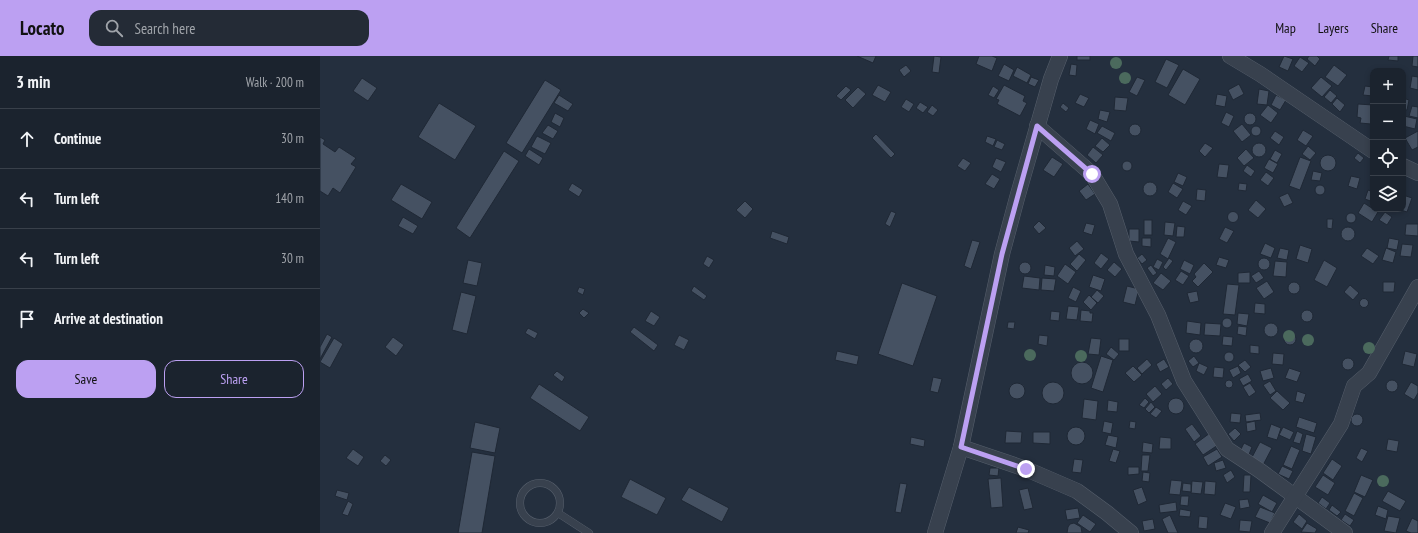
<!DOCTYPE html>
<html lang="en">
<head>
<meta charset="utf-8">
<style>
  body { margin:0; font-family:"PT Sans Narrow",sans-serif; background:#242b36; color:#f1f3f6 }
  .controls { position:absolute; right:12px; top:12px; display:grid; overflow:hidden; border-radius:8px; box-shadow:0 2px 6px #0003 }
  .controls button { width:36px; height:36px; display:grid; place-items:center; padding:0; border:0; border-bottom:1px solid #39404a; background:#1b232e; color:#f1f3f6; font:20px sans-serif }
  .stop { position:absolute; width:12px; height:12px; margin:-9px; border:3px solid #bca0f2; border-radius:50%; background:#fff }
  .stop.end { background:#bca0f2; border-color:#fff; box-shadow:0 1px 4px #0008 }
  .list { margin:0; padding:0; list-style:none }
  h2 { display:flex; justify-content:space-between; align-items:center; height:52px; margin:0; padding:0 16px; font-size:17px }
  h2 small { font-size:13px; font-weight:400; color:#a0a4aa }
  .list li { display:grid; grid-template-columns:26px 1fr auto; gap:12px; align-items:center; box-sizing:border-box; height:60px; padding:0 16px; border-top:1px solid #39404a }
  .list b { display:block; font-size:15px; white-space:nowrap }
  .list em { font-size:13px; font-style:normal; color:#a0a4aa }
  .actions { display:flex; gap:8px; padding:12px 16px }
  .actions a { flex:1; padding:9px 0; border:1px solid #bca0f2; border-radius:12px; text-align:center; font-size:14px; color:#bca0f2 }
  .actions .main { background:#bca0f2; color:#111 }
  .icon { flex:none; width:22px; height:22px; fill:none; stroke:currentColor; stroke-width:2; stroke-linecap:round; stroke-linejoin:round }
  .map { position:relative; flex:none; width:1098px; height:477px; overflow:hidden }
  header { display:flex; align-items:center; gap:24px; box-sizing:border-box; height:56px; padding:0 20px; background:#bca0f2; color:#111 }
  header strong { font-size:19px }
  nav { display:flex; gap:22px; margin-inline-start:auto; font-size:14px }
  .search { width:280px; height:36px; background:#242b36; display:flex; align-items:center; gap:10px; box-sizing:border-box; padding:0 14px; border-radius:12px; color:#a0a4aa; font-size:15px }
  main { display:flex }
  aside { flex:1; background:#1b232e }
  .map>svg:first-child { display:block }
  .building { fill:#455162; stroke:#1f2835 }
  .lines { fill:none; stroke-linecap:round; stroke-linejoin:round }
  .service-casing { stroke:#565f6c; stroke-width:8 }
  .minor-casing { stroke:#565f6c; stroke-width:16 }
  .service { stroke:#38414e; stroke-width:7 }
  .minor { stroke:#38414e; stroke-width:15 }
  .tree { fill:#4b6a5d }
  .route { stroke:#bca0f2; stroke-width:5 }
</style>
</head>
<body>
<header>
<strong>Locato</strong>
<div class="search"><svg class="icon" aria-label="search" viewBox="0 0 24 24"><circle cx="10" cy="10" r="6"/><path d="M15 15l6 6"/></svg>Search here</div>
<nav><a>Map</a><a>Layers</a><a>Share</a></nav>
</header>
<main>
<aside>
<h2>3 min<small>Walk · 200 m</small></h2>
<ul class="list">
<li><svg class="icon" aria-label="ahead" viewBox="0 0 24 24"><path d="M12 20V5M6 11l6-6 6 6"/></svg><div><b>Continue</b></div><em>30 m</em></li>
<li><svg class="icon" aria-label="left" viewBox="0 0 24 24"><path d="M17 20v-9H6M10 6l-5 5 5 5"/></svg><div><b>Turn left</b></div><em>140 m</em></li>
<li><svg class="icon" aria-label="left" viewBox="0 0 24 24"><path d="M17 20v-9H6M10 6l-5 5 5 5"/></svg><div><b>Turn left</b></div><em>30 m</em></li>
<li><svg class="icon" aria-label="arrive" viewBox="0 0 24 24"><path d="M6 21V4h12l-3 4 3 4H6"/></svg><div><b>Arrive at destination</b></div></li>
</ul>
<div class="actions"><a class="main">Save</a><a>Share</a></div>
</aside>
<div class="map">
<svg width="1098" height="477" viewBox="0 0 1098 477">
  <rect width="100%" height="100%" fill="#242f3e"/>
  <g class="building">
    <path d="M 537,0 L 556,0 L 553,7 Z"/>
    <path d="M 614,0 L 621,1 L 619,17 L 612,16 Z"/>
    <path d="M 659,0 L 672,0 L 677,2 L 672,15 L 656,8 Z"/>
    <rect x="757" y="0" width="13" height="4"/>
    <path d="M 964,0 L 973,3 L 968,15 L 959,11 Z"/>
    <path d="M 989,0 L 997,0 L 1000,3 L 995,10 L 987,3 Z"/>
    <path d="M 1069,0 L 1078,0 L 1078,5 L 1068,4 Z"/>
    <path d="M 1093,0 L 1098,0 L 1098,11 L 1092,10 Z"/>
    <path d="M 980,1 L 989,7 L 982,16 L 974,10 Z"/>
    <path d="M 846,3 L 859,9 L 847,32 L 835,26 Z"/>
    <path d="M 684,8 L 694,14 L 689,25 L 678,20 Z"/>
    <path d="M 751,8 L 757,9 L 756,20 L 749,19 Z"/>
    <path d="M 586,9 L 591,15 L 584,21 L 579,14 Z"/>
    <path d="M 1014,9 L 1027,19 L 1018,30 L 1005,21 Z"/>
    <path d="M 697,11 L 711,19 L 707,27 L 693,20 Z"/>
    <path d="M 863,13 L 880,23 L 865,49 L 848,39 Z"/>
    <path d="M 1092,20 L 1098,21 L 1098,34 L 1090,32 Z"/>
    <path d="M 711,21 L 719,24 L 715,31 L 708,28 Z"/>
    <path d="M 817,21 L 825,24 L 817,40 L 809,36 Z"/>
    <path d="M 1001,21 L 1012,30 L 1002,41 L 991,32 Z"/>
    <path d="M 42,22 L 57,32 L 48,45 L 33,35 Z"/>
    <path d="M 225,24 L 241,34 L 202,97 L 186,87 Z"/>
    <path d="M 919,28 L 924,38 L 913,44 L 908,34 Z"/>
    <path d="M 558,29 L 571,36 L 565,46 L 552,39 Z"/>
    <path d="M 684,29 L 705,40 L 703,45 L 707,47 L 700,60 L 677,48 L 679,44 L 676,43 Z"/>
    <path d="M 526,30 L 531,34 L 521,44 L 516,40 Z"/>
    <path d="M 673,30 L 679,34 L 674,42 L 668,39 Z"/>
    <path d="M 1045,30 L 1053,31 L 1053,40 L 1043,39 Z"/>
    <path d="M 538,31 L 546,38 L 533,52 L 525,44 Z"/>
    <path d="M 939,33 L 949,35 L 947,49 L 937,48 Z"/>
    <path d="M 1010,34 L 1017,40 L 1011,47 L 1004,41 Z"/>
    <path d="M 760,38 L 769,42 L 764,51 L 755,47 Z"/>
    <path d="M 897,38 L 907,40 L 905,51 L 895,49 Z"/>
    <path d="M 239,39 L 253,48 L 248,55 L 234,47 Z"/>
    <path d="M 956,39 L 966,44 L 960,54 L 951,49 Z"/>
    <path d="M 795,41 L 808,42 L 806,55 L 794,54 Z"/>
    <path d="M 1017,42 L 1025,49 L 1020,56 L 1012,48 Z"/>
    <path d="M 1083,42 L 1089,44 L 1087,54 L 1083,54 Z"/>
    <path d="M 586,43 L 594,48 L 589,56 L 581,51 Z"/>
    <path d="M 600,46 L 608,51 L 603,57 L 596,52 Z"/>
    <path d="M 119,47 L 156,70 L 135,104 L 98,81 Z"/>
    <path d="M 743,47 L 749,52 L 746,56 L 740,51 Z"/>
    <path d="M 1038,48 L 1053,49 L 1051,68 L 1040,67 L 1041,62 L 1037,61 Z"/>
    <path d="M 612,49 L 618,54 L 613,60 L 607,56 Z"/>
    <path d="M 948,49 L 958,57 L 951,67 L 940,59 Z"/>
    <path d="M 1092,50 L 1098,51 L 1098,62 L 1089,60 Z"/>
    <path d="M 780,54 L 790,56 L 787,66 L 778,63 Z"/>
    <path d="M 906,56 L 914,60 L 909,71 L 901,67 Z"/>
    <circle cx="930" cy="63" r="6"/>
    <path d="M 235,57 L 244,62 L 240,71 L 231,66 Z"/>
    <path d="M 1084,60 L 1097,63 L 1095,73 L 1083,70 Z"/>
    <path d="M 770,64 L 779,68 L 775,78 L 766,73 Z"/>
    <circle cx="815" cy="74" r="6"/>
    <path d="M 922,68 L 931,79 L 922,86 L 913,75 Z"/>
    <path d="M 228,69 L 238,75 L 233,83 L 222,77 Z"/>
    <circle cx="936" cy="75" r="5"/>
    <path d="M 782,70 L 795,77 L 791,85 L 777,77 Z"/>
    <path d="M 983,74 L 993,80 L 986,90 L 977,84 Z"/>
    <path d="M 955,75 L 964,81 L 959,89 L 950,82 Z"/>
    <path d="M 1098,75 L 1098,91 L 1092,94 L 1085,82 Z"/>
    <path d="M 556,78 L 575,98 L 571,102 L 552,82 Z"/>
    <path d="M 217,80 L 231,87 L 225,98 L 211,91 Z"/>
    <path d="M 667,80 L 676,83 L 673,90 L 665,86 Z"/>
    <path d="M 0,81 L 5,84 L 3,88 L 15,96 L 19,91 L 36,102 L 31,108 L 36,111 L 20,137 L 13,132 L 8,140 L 0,135 Z"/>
    <path d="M 782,82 L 790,89 L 783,96 L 775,90 Z"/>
    <path d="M 677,84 L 685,88 L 682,94 L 674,91 Z"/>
    <path d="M 885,87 L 893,92 L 885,101 L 879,95 Z"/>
    <circle cx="939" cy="94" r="7"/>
    <path d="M 988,90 L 996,97 L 990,104 L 982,98 Z"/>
    <path d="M 773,91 L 783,99 L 776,107 L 767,99 Z"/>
    <path d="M 209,93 L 223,102 L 219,109 L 205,100 Z"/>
    <path d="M 926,93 L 934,102 L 924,110 L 917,102 Z"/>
    <path d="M 955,94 L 962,98 L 957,107 L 950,103 Z"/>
    <path d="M 184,95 L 199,105 L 150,182 L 136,172 Z"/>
    <path d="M 1038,97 L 1044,102 L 1040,107 L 1034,102 Z"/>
    <circle cx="1008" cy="107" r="8"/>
    <path d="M 732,101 L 743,108 L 734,121 L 723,114 Z"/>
    <path d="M 980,101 L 991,105 L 980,134 L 969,130 Z"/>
    <path d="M 643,102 L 651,107 L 645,115 L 637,110 Z"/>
    <path d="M 676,102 L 686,106 L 681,116 L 672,111 Z"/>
    <path d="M 949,103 L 958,108 L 953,117 L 944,112 Z"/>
    <circle cx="807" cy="110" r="5"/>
    <path d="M 899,108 L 909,109 L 907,122 L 897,121 Z"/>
    <path d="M 927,109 L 935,115 L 931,121 L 923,115 Z"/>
    <path d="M 993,115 L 1002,117 L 1000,125 L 991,124 Z"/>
    <path d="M 946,116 L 954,122 L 948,130 L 940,124 Z"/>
    <path d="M 858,117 L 867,121 L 863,130 L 854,126 Z"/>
    <path d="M 672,118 L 680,123 L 674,133 L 665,128 Z"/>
    <path d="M 1031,120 L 1040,122 L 1037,133 L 1028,130 Z"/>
    <circle cx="830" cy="133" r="7"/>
    <path d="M 252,127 L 263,134 L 259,141 L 248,134 Z"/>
    <path d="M 853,127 L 863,133 L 857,142 L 848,136 Z"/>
    <path d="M 919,127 L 927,128 L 926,135 L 918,134 Z"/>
    <path d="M 81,128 L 112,146 L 102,163 L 71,144 Z"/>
    <path d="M 768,128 L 775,138 L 766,144 L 759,135 Z"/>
    <circle cx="1000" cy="134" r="5"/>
    <path d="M 877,133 L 886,134 L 885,145 L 876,144 Z"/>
    <path d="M 1048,134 L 1053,136 L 1053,146 L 1045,143 Z"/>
    <path d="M 968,137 L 973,147 L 964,151 L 959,141 Z"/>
    <path d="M 1083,139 L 1092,142 L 1087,156 L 1078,153 L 1083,153 Z"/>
    <path d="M 936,144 L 946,153 L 938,162 L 928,154 Z"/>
    <path d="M 425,145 L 433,153 L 425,162 L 416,154 Z"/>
    <path d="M 863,145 L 872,150 L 866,159 L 858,154 Z"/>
    <path d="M 1044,147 L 1058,156 L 1052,166 L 1038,157 Z"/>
    <path d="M 571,155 L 576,157 L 570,171 L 565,168 Z"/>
    <circle cx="913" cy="161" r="5.5"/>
    <path d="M 1065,156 L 1072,161 L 1067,169 L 1059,164 Z"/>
    <circle cx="1031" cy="162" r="5"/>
    <path d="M 83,161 L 98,170 L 93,178 L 78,170 Z"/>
    <path d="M 1007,163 L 1013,163 L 1012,173 L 1007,172 Z"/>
    <rect x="824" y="164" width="8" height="15"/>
    <path d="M 719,165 L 726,172 L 719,178 L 713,171 Z"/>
    <path d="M 845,166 L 855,167 L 853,180 L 844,179 Z"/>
    <path d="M 766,167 L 775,169 L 772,179 L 763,176 Z"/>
    <path d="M 1086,168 L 1098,168 L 1098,180 L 1085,179 Z"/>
    <path d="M 857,170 L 865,171 L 864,181 L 856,181 Z"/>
    <circle cx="1028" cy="178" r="7"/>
    <path d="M 905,171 L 914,175 L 907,187 L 899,183 Z"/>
    <path d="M 809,173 L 819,173 L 819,186 L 809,185 Z"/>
    <path d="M 452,175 L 469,181 L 467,188 L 450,182 Z"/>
    <path d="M 822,182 L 831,182 L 831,191 L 822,190 Z"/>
    <path d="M 848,182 L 856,186 L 848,203 L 840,198 Z"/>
    <path d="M 1069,182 L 1079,184 L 1077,194 L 1067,192 Z"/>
    <path d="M 652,184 L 660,186 L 651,213 L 644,210 Z"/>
    <path d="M 757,185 L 764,193 L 755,200 L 749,192 Z"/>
    <path d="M 945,187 L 955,192 L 951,202 L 940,198 Z"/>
    <path d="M 1082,188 L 1093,189 L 1091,201 L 1080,200 Z"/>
    <path d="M 980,189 L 992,193 L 988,207 L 976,203 Z"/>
    <path d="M 960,192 L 969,194 L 967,204 L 957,202 Z"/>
    <path d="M 1047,192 L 1059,200 L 1053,208 L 1041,200 Z"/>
    <path d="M 1066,192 L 1076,196 L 1073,207 L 1062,204 Z"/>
    <path d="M 781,197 L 789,203 L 781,213 L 774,207 Z"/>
    <path d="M 759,198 L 766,204 L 757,215 L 750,208 Z"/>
    <path d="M 822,198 L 827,204 L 822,208 L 817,202 Z"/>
    <path d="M 387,200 L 394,204 L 389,212 L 383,208 Z"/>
    <path d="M 899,201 L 909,204 L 906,212 L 896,209 Z"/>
    <circle cx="944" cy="208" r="6"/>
    <path d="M 849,202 L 853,205 L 846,214 L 843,211 Z"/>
    <path d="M 837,203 L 843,206 L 839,214 L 833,211 Z"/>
    <path d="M 148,204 L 162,207 L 157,230 L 143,227 Z"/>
    <path d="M 864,204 L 874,209 L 870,218 L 860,213 Z"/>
    <path d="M 1004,204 L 1017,212 L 1007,231 L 994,224 Z"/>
    <path d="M 955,205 L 967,206 L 966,221 L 953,220 Z"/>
    <circle cx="705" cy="212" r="6"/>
    <path d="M 794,206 L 802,213 L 795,221 L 787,214 Z"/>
    <path d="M 884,207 L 893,216 L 878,231 L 872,225 L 876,221 L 874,218 Z"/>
    <path d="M 745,208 L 756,216 L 748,228 L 737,220 Z"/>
    <path d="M 725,209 L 735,211 L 734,220 L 724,219 Z"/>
    <path d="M 831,209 L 837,217 L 833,220 L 827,212 Z"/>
    <path d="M 861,215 L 869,220 L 863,229 L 855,224 Z"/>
    <path d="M 939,215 L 944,222 L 936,227 L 931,220 Z"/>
    <path d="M 930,216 L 930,227 L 918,227 L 918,217 Z"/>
    <path d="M 841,217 L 851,225 L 843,234 L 833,227 Z"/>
    <path d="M 773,219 L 785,223 L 781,235 L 769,231 Z"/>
    <path d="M 704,220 L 720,222 L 719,234 L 702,232 Z"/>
    <path d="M 722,222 L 736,223 L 734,235 L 721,234 Z"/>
    <path d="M 947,225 L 954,236 L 944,243 L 936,232 Z"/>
    <circle cx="974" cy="232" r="6"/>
    <path d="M 1063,226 L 1075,226 L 1074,236 L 1063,236 Z"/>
    <path d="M 582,227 L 617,240 L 593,310 L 558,298 Z"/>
    <path d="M 907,228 L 919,229 L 915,259 L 903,258 Z"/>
    <path d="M 1030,229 L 1039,237 L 1033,244 L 1024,236 Z"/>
    <path d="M 374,230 L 387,240 L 384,244 L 371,235 Z"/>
    <path d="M 807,230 L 819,233 L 815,249 L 803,246 Z"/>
    <path d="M 259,231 L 265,233 L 263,239 L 257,236 Z"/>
    <path d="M 753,231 L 761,235 L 756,246 L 748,242 Z"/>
    <path d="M 777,234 L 784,240 L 778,247 L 771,241 Z"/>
    <path d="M 877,235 L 879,245 L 870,247 L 867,237 Z"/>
    <path d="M 141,236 L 156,240 L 147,278 L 132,274 Z"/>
    <path d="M 769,239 L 777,247 L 771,254 L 763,246 Z"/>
    <circle cx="1044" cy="247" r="4.5"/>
    <path d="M 935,247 L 945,248 L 945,258 L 934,257 Z"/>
    <path d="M 748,250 L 759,251 L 757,264 L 746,263 Z"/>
    <path d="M 263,253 L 269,257 L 264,262 L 259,257 Z"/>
    <circle cx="987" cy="260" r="6"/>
    <path d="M 761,254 L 770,255 L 770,257 L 773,257 L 772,266 L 760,265 Z"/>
    <path d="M 331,255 L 340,261 L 334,270 L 325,265 Z"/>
    <path d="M 731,255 L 740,256 L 739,265 L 730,264 Z"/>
    <path d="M 918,257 L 929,258 L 927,270 L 917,268 Z"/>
    <circle cx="907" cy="267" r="5"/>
    <path d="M 867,265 L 881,267 L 880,279 L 866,277 Z"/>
    <path d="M 688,266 L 695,266 L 694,273 L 687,272 Z"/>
    <circle cx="951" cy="274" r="7"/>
    <path d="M 885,267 L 901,268 L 900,280 L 884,279 Z"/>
    <path d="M 918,270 L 927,271 L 926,280 L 917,278 Z"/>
    <path d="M 314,271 L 338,289 L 334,295 L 310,276 Z"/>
    <path d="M 208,272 L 218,277 L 215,283 L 205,277 Z"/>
    <circle cx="970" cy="283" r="6"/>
    <path d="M 7,278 L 12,281 L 0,303 L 0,291 Z"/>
    <path d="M 359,279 L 369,284 L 364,294 L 354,289 Z"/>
    <path d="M 719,279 L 728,280 L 727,290 L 718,288 Z"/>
    <path d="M 903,280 L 913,281 L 912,290 L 902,289 Z"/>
    <path d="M 73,281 L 84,289 L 76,300 L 65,291 Z"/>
    <path d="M 14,282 L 23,288 L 10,312 L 0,306 Z"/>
    <path d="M 771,282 L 781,283 L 779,299 L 768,298 Z"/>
    <circle cx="876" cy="290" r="7"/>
    <rect x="799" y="283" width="10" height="12"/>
    <path d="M 930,289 L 939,290 L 939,298 L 930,297 Z"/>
    <path d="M 791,291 L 799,298 L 794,304 L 786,298 Z"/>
    <path d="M 517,295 L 539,300 L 537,309 L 515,304 Z"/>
    <path d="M 1085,295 L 1097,298 L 1094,311 L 1082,308 Z"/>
    <circle cx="909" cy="301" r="5"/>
    <path d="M 953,297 L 964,298 L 963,309 L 952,308 Z"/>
    <path d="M 781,300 L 793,304 L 783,336 L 771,332 Z"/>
    <path d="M 874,300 L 879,307 L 873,311 L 868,305 Z"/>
    <circle cx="1028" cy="308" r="6"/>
    <path d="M 827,303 L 832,309 L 822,318 L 817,312 Z"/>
    <path d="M 844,303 L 849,311 L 840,316 L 836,308 Z"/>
    <path d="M 925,304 L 931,311 L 925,316 L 918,309 Z"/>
    <circle cx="762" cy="317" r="11"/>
    <path d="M 879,307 L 888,311 L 884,319 L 876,315 Z"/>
    <path d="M 813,310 L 822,319 L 814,326 L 805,317 Z"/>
    <path d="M 918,310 L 921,317 L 913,322 L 909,314 Z"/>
    <path d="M 894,311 L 904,312 L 903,322 L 893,321 Z"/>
    <path d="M 951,312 L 954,322 L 943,325 L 940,315 Z"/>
    <path d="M 969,312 L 981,316 L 977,326 L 965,322 Z"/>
    <path d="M 237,315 L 245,321 L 242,326 L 233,319 Z"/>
    <path d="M 928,318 L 932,325 L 923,330 L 919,323 Z"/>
    <path d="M 613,321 L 622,323 L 618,337 L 610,335 Z"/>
    <path d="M 848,322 L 853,328 L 846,334 L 841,328 Z"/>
    <circle cx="1072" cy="330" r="6"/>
    <circle cx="909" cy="328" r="4"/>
    <path d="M 950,325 L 956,335 L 950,339 L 943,329 Z"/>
    <path d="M 1091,326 L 1098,330 L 1098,337 L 1094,344 L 1084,338 Z"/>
    <circle cx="733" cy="337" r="11"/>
    <path d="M 930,327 L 936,336 L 929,341 L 923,331 Z"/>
    <circle cx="697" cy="335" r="8"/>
    <path d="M 219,328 L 269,361 L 260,375 L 210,342 Z"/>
    <path d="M 835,330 L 842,338 L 833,346 L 826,338 Z"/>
    <path d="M 957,335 L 970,347 L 963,354 L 950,342 Z"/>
    <path d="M 977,335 L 986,338 L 983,347 L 975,345 Z"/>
    <path d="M 825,342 L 829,346 L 824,352 L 819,349 Z"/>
    <circle cx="856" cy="350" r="8"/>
    <path d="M 764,343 L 778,345 L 776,364 L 762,362 Z"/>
    <path d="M 788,344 L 798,346 L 797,356 L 787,355 Z"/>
    <path d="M 831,346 L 835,351 L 829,357 L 825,353 Z"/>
    <path d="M 836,351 L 842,355 L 836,362 L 830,358 Z"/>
    <path d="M 911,357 L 921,358 L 920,367 L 910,366 Z"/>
    <path d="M 940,357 L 941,364 L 926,366 L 925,359 Z"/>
    <circle cx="1037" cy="364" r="6"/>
    <path d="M 979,361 L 997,367 L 994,377 L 976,371 Z"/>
    <path d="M 784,365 L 793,367 L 791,378 L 782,376 Z"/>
    <path d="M 810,365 L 816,366 L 815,373 L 809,372 Z"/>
    <path d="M 935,365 L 936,374 L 927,376 L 926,367 Z"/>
    <path d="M 155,366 L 180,372 L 175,397 L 150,392 Z"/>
    <path d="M 872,368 L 881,380 L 874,386 L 865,373 Z"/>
    <path d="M 951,368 L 961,372 L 957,384 L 947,381 Z"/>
    <circle cx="756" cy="380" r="9"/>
    <path d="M 963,371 L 974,376 L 970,384 L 959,379 Z"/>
    <path d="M 915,372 L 921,378 L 914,385 L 908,378 Z"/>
    <path d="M 686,375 L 702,376 L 701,387 L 685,387 Z"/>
    <path d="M 977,375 L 983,378 L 980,388 L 973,386 Z"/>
    <path d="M 713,376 L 730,376 L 730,388 L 713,387 Z"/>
    <path d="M 890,377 L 898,389 L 883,399 L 875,388 Z"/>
    <path d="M 986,378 L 996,381 L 991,398 L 982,395 Z"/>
    <path d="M 788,379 L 798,381 L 796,392 L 785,389 Z"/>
    <path d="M 591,381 L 605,384 L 604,391 L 590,388 Z"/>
    <path d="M 840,381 L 851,382 L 851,393 L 839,393 Z"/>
    <path d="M 1068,383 L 1079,385 L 1077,396 L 1066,394 Z"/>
    <path d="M 823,386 L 833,388 L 832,397 L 822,396 Z"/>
    <path d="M 940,386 L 952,392 L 942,411 L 930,405 Z"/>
    <path d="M 924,387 L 932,391 L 928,401 L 919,397 Z"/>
    <path d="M 971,390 L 980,394 L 972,413 L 963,409 Z"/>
    <path d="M 1041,392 L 1048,395 L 1042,406 L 1036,402 Z"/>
    <path d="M 33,393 L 44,401 L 38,410 L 26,402 Z"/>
    <path d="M 793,393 L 800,395 L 796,407 L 789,405 Z"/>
    <path d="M 897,393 L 902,401 L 888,410 L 883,401 Z"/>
    <path d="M 152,396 L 175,400 L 162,477 L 138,477 Z"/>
    <path d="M 65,399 L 71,404 L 66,410 L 60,405 Z"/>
    <path d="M 822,399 L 830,399 L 828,415 L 821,415 Z"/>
    <path d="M 754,403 L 763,404 L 761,417 L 752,416 Z"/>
    <path d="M 1012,403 L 1022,410 L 1013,424 L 1003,417 Z"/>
    <path d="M 903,404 L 906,412 L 896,415 L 894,407 Z"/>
    <path d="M 962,410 L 973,415 L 969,423 L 958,418 Z"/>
    <path d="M 808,411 L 819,411 L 819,418 L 808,419 Z"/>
    <path d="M 670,412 L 679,412 L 678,420 L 669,419 Z"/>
    <path d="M 911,414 L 915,421 L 907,427 L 903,419 Z"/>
    <path d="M 823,416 L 830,417 L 829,426 L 822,425 Z"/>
    <path d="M 924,419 L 931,419 L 930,436 L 923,436 Z"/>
    <path d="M 1003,419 L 1015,427 L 1008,439 L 995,431 Z"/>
    <path d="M 1041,419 L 1053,424 L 1045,441 L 1034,436 Z"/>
    <path d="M 681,422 L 683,451 L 671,452 L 668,423 Z"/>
    <path d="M 310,423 L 346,442 L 337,459 L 301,441 Z"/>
    <path d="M 851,424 L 862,425 L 860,439 L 849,438 Z"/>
    <path d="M 872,425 L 883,426 L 881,438 L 871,437 Z"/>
    <path d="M 885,425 L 896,426 L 895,439 L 884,438 Z"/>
    <path d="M 580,427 L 587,428 L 581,457 L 575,456 Z"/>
    <path d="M 863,427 L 871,428 L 871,436 L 862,435 Z"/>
    <path d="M 369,431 L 409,452 L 402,466 L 361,444 Z"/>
    <path d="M 822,431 L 827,445 L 818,449 L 813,434 Z"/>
    <path d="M 708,432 L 713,452 L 704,454 L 699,434 Z"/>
    <path d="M 17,434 L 29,437 L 27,444 L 15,440 Z"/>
    <path d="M 1068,435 L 1086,445 L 1080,455 L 1062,445 Z"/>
    <path d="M 1034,437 L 1043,442 L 1034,460 L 1025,455 Z"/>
    <path d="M 943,439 L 957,447 L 952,456 L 938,448 Z"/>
    <path d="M 861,440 L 869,440 L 868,450 L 860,449 Z"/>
    <path d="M 1002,441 L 1010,447 L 1006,453 L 998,447 Z"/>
    <path d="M 928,443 L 930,451 L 920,453 L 919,444 Z"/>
    <path d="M 28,445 L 33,448 L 28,460 L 22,458 Z"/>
    <path d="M 856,446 L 857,455 L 840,457 L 839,449 Z"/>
    <path d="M 905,447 L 916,451 L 911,463 L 900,459 Z"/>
    <path d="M 1012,449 L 1021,456 L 1017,460 L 1009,454 Z"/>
    <path d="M 1058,450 L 1068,454 L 1066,463 L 1055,459 Z"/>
    <path d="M 940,451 L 955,457 L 950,467 L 935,461 Z"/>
    <path d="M 758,452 L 760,462 L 747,464 L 745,454 Z"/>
    <path d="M 860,453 L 871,455 L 870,461 L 859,460 Z"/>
    <path d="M 979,458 L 987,465 L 982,473 L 973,466 Z"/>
    <path d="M 1025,458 L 1034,464 L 1030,470 L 1021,464 Z"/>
    <path d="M 763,459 L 776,468 L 770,476 L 757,467 Z"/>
    <path d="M 850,459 L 858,477 L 848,477 L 842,463 Z"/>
    <path d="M 879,460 L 888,461 L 887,473 L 878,472 Z"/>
    <path d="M 1068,460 L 1080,462 L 1076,477 L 1064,475 Z"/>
    <path d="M 1092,462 L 1098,465 L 1098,477 L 1091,477 L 1086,475 Z"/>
    <path d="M 833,463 L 835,473 L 824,475 L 822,465 Z"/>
    <path d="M 920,464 L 932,465 L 930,476 L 919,475 Z"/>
    <path d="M 754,467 L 761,471 L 762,477 L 747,477 L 748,471 L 750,468 Z"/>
    <path d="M 987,467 L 997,473 L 995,477 L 981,476 Z"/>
    <path d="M 698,471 L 709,474 L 708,477 L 696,477 Z"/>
  </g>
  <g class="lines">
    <g class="service-casing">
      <g id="service">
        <circle cx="220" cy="447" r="20"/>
        <path d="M 238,457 L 269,477"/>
      </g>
    </g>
    <g class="minor-casing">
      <g id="minor">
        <path d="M 910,0 L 940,18 L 1053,95"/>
        <path d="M 717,70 L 772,118 L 790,148 L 806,198 L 838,259 L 864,325 L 907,393 L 939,414 L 1025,477"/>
        <path d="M 1083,110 L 1098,117"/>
        <path d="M 641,391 L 706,413 L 757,435 L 787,457 L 811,477"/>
        <path d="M 615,477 L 641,391 L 682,198 L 697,142 L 731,23 L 740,0"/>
        <path d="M 952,477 L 1021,368 L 1034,330 L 1049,317 L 1098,231"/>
      </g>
    </g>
    <use href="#service" class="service"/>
    <use href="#minor" class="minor"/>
  </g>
  <g class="tree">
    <circle cx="796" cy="7" r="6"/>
    <circle cx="805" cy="22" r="6"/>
    <circle cx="969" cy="280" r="6"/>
    <circle cx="988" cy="284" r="6"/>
    <circle cx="1049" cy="292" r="6"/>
    <circle cx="710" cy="299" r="6"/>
    <circle cx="761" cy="300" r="6"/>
    <circle cx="1063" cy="425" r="6"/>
  </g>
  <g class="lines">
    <path class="route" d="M 706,413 L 641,391 L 682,198 L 717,70 L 772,118"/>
  </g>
</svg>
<div class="controls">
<button>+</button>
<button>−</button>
<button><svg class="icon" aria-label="locate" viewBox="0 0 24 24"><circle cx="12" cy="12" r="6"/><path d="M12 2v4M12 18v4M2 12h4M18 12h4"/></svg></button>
<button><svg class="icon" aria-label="layers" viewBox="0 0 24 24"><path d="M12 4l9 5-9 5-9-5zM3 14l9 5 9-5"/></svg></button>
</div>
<div class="stop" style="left:772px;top:118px"></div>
<div class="stop end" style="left:706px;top:413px"></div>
</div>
</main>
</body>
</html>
